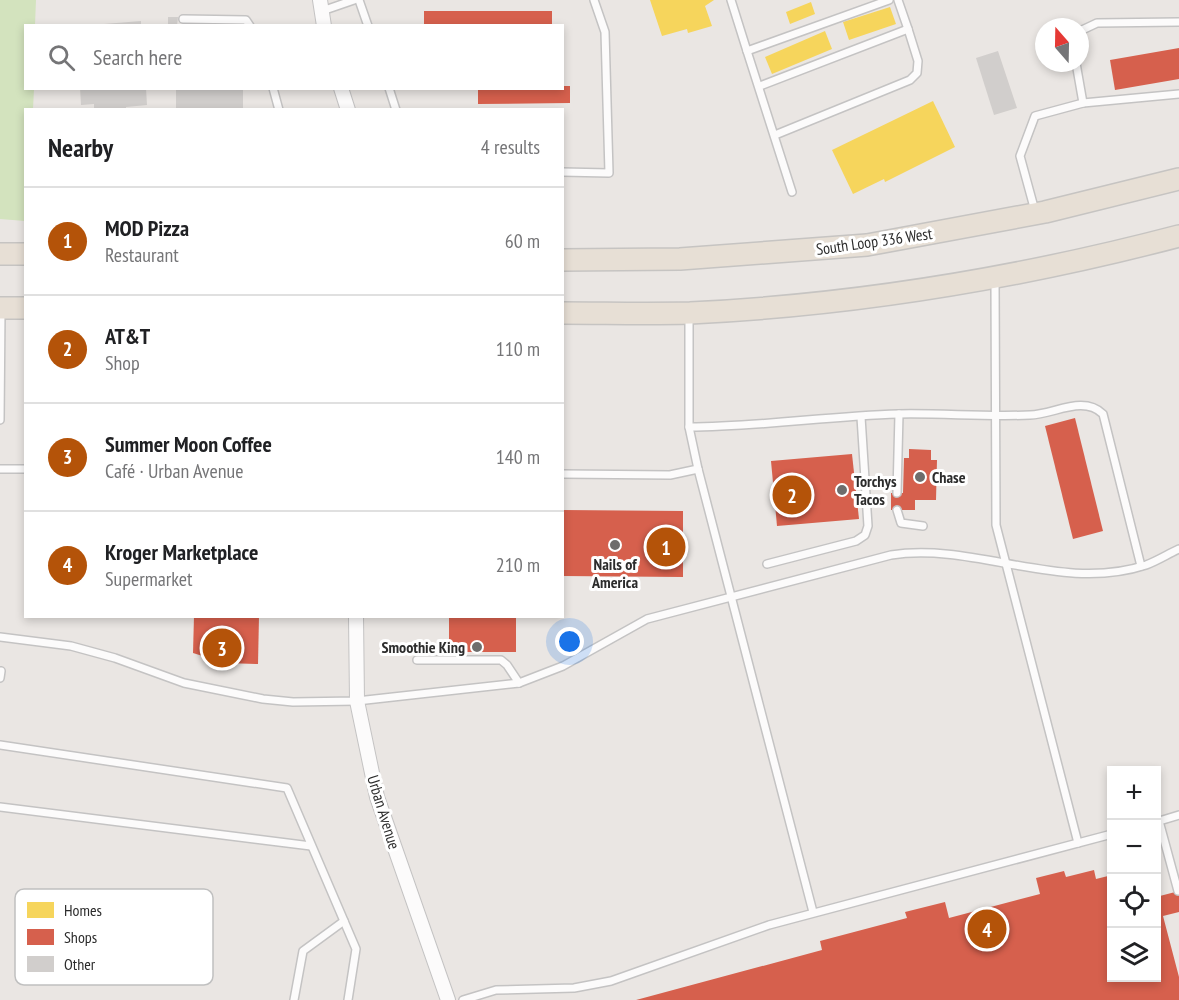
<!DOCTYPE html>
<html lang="en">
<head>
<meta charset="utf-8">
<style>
  body { margin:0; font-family:"PT Sans Narrow",sans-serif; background:#f6f6f6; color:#202124 }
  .controls { position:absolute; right:18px; bottom:18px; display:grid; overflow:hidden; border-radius:0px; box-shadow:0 3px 9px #0003 }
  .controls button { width:54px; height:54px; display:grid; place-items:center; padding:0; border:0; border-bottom:2px solid #e0e0e0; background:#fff; color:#202124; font:30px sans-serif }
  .compass { position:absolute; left:1035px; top:18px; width:54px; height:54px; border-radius:50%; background:#fff; box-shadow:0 3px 9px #0003; rotate:340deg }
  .you { position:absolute; left:570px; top:642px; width:21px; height:21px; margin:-15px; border:4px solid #fff; border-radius:50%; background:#1a73e8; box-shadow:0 0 0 9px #1a73e833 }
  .badge { display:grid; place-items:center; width:39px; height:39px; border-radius:50%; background:#b45309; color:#fff; font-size:20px; font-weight:700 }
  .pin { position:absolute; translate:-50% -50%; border:3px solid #fff; box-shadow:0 2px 6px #0006 }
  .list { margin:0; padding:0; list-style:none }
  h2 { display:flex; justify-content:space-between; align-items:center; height:78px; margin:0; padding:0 24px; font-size:26px }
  h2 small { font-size:20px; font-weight:400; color:#757577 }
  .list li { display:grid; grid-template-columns:39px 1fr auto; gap:18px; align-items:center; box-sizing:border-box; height:108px; padding:0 24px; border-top:2px solid #e0e0e0 }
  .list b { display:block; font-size:22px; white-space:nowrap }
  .list p { margin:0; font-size:20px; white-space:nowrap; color:#757577 }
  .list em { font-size:20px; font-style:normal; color:#757577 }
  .icon { flex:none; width:33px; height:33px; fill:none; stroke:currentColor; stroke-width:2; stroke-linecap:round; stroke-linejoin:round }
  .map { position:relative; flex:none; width:1179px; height:1000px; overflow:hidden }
  .search { position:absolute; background:#fff; box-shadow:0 3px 9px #0003; left:24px; top:24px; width:540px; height:66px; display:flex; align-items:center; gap:15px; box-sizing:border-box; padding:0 21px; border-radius:0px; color:#757577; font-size:22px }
  .panel { position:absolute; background:#fff; box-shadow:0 3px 9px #0003; left:24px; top:108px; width:540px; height:510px; border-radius:0px }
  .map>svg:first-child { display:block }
  .green { fill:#d3e3be }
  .homes { fill:#f6d55c }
  .shops { fill:#d6604d }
  .building { fill:#d1cecc }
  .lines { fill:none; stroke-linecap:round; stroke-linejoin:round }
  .lane-casing { stroke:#c4c3c3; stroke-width:10 }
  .street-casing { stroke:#c4c3c3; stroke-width:16 }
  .primary-casing { stroke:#c6c4c2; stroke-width:24 }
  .lane { stroke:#fcfbfb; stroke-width:7 }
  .street { stroke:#fcfbfb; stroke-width:14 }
  .primary { stroke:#e7dfd5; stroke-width:21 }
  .poi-dot { fill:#6e6d6c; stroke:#fff; stroke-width:2 }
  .labels { text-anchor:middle; stroke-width:6; stroke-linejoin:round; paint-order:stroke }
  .street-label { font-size:16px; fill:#2c2c2c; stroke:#fff }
  .poi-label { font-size:16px; font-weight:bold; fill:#2c2c2c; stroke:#fff; text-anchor:start }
  .key { fill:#fff; stroke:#c0c0c0; stroke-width:1.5 }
  .key-label { font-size:16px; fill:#2c2c2c }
</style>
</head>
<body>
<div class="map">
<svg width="1179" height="1000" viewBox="0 0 1179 1000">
  <rect width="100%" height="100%" fill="#eae6e3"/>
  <path class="green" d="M 0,0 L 36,0 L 35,25 L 26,26 L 26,88 L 34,89 L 33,109 L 26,110 L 25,221 L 0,219 Z"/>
  <g class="homes">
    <path d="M 650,0 L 714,0 L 705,6 L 712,26 L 688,33 L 687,29 L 662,36 Z"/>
    <path d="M 811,2 L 815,14 L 790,24 L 786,12 Z"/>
    <path d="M 890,7 L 896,24 L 849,40 L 843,22 Z"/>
    <path d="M 825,31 L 832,49 L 772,74 L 765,57 Z"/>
    <path d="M 933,101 L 955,147 L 885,182 L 884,179 L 853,194 L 832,150 Z"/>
  </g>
  <g class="shops">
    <rect x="424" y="11" width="128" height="15"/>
    <path d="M 1179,48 L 1179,79 L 1115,90 L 1110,60 Z"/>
    <path d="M 562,86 L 570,86 L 570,103 L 478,104 L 478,88 L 562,88 Z"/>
    <path d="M 1075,418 L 1103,531 L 1073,539 L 1045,426 Z"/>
    <path d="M 909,449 L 931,450 L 931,460 L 937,460 L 936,500 L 915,500 L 915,510 L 891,510 L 891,493 L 903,493 L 904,458 L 909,458 Z"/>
    <path d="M 852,454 L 859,519 L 777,526 L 771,461 Z"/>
    <path d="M 562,510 L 683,511 L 683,577 L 562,576 Z"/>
    <path d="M 194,616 L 259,616 L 258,664 L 225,663 L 193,653 Z"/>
    <rect x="449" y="616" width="67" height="36"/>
    <path d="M 1094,870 L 1096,879 L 1112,875 L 1112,978 L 1156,978 L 1156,897 L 1179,891 L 1179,912 L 1163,916 L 1179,977 L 1179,1000 L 636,1000 L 822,950 L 820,941 L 907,918 L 905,912 L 945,902 L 949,918 L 1040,894 L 1036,878 L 1064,871 L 1066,877 Z"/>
  </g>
  <g class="building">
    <path d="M 168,17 L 178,17 L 177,26 L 168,26 Z"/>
    <path d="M 141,21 L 141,26 L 104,26 L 104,24 Z"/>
    <path d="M 998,51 L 1017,108 L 994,115 L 976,58 Z"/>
    <path d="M 80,88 L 146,88 L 147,105 L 126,107 L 126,110 L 94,110 L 94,104 L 81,105 Z"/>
    <rect x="176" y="88" width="67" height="22"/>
  </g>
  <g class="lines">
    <g class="lane-casing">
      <g id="lane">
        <path d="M 359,0 L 368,26"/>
        <path d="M 731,0 L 747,51 L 889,0"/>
        <path d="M 898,0 L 908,29"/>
        <path d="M 322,11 L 354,0"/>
        <path d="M 183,19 L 246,20 L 250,26"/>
        <path d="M 1080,31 L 1097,23 L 1179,22"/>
        <path d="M 747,51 L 792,192"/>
        <path d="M 760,86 L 908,29 L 918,61 L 917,73 L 910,80 L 775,135"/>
        <path d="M 273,88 L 279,110"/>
        <path d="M 389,88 L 396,110"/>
        <path d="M 1083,103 L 1179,94"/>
        <path d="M 562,172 L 609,173 L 605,32 L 594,0"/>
        <path d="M 1035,211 L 1020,156 L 1035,116 L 1083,103 L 1076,63"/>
        <path d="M 995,281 L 996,525 L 1078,843"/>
        <path d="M 689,315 L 689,427 L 698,469 L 813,912"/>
        <path d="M 0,420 L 1,310"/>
        <path d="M 689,427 C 759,427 828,416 898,414 C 942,413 986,417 1030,415 C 1055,414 1083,395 1103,414 L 1141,566"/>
        <path d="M 0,469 L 26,469"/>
        <path d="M 562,474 L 670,475 L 698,469"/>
        <path d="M 897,493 L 899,414"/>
        <path d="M 897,510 L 901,523 L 923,526"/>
        <path d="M 767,564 L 856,541 L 865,535 L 868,526 L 861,417"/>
        <path d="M 0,637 L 71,646 L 115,658 L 184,683 L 263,699 L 293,702 L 357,701 L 519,683 L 563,666 L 647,619 L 891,555 C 976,542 1061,593 1146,565 C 1157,561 1168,554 1179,549"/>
        <path d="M 417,660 L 501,660 L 507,665 L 519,683"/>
        <path d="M 0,678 L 1,671"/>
        <path d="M 0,745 L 287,788 L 356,949 L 348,1000"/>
        <path d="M 0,807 L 311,846"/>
        <path d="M 1159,821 L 1178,891"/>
        <path d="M 1156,822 L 1179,815"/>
        <path d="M 294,1000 L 303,951 L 344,921"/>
        <path d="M 463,1000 L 496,990 L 574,988 L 611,981 L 769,925 L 1112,834"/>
      </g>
    </g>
    <g class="street-casing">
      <g id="street">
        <path d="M 320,0 L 324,26"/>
        <path d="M 341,88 L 348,110"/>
        <path d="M 356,616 L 357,701 L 377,797 L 448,1000"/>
      </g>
    </g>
    <g class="primary-casing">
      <g id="primary">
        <path d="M 0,254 L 26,254"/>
        <path d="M 562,260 L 680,259 L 867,245 L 1045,212 L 1179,179"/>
        <path d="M 0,308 L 26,308"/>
        <path d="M 562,313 C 605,313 648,314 690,313 C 856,305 1019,278 1179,236"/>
      </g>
    </g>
    <use href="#lane" class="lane"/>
    <use href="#street" class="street"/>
    <use href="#primary" class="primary"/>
  </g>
  <g class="poi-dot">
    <circle cx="920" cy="477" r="6"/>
    <circle cx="842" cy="490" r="6"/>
    <circle cx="615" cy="545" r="6"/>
    <circle cx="477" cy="647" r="6"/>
  </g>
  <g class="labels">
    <g class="street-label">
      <text transform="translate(874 241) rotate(-8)" y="6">South Loop 336 West</text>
      <text transform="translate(384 812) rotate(73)" y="6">Urban Avenue</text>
    </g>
    <g class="poi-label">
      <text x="932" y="483">Chase</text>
      <text x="854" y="487">Torchys<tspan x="854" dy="18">Tacos</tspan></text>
      <text x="615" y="570" text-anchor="middle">Nails of<tspan x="615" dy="18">America</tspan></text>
      <text x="465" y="653" text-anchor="end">Smoothie King</text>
    </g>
  </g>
  <rect x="15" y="889" width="198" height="96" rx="9" class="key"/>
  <rect x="27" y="902" width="27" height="16" fill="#f6d55c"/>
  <rect x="27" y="929" width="27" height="16" fill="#d6604d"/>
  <rect x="27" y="956" width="27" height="16" fill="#d1cecc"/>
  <g class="key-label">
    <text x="64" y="916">Homes</text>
    <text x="64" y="943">Shops</text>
    <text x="64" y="970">Other</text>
  </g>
</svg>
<div class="controls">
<button>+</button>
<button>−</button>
<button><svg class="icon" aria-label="locate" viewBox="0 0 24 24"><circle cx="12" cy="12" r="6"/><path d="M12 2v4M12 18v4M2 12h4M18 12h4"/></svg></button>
<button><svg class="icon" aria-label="layers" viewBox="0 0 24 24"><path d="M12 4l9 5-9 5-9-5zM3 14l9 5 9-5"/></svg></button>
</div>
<svg class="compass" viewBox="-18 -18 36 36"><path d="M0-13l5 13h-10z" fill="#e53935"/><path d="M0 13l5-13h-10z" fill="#757577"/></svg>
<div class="you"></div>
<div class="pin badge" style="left:666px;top:547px">1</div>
<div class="pin badge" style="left:792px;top:495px">2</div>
<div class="pin badge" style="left:222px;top:648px">3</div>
<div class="pin badge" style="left:987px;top:929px">4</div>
<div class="search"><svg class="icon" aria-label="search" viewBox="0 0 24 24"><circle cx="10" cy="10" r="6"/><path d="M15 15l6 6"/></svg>Search here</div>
<section class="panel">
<h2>Nearby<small>4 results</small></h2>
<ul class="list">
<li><span class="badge">1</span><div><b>MOD Pizza</b><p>Restaurant</p></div><em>60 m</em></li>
<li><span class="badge">2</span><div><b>AT&amp;T</b><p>Shop</p></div><em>110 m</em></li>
<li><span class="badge">3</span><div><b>Summer Moon Coffee</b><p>Café · Urban Avenue</p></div><em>140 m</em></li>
<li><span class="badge">4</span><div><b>Kroger Marketplace</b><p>Supermarket</p></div><em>210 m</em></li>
</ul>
</section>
</div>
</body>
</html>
